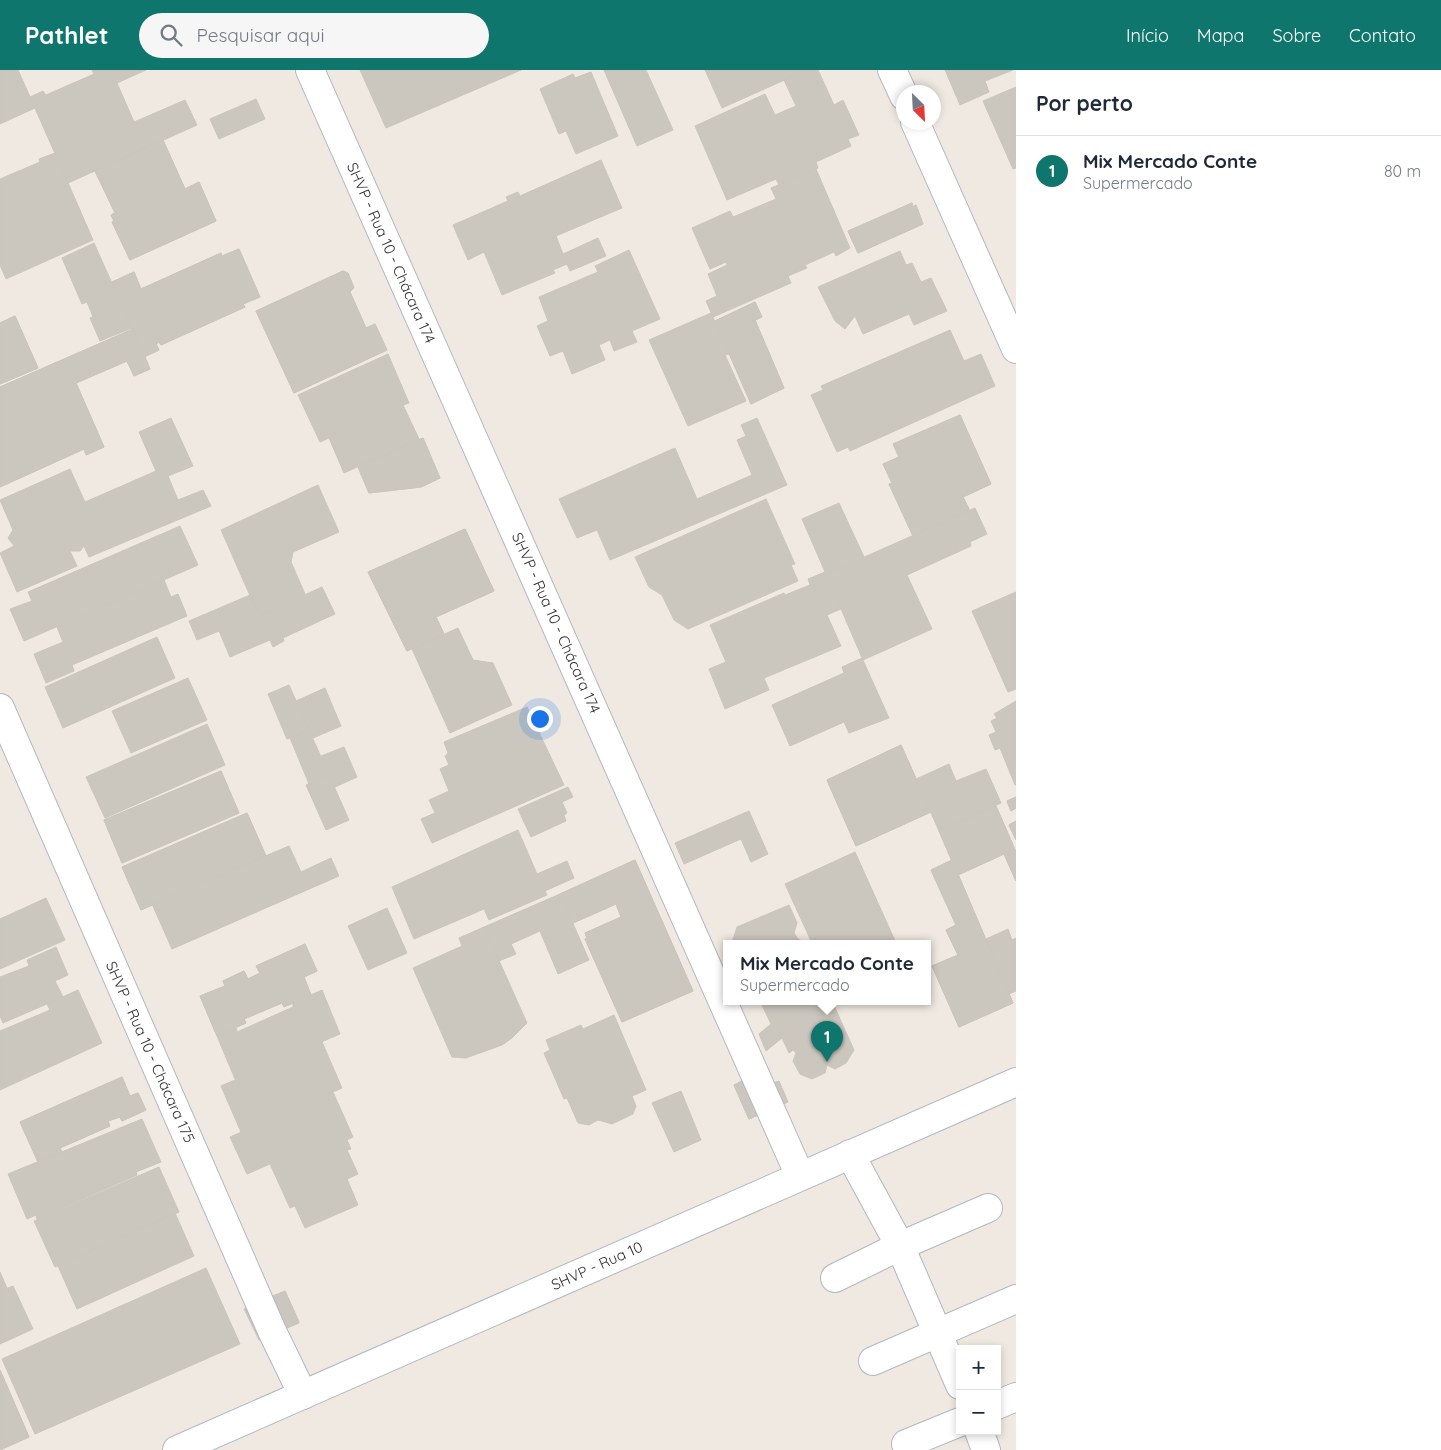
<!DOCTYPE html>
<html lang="pt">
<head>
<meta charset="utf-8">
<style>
  body { margin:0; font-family:Quicksand,sans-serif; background:#f6f6f7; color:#1f2937 }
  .controls { position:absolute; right:15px; bottom:15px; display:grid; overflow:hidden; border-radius:0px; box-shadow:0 2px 8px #0003 }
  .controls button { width:45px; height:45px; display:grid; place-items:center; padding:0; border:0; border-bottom:1px solid #e0e1e3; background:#fff; color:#1f2937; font:25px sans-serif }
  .compass { position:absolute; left:896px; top:15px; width:45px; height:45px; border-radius:50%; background:#fff; box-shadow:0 2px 8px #0003; rotate:156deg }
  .you { position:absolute; left:539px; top:648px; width:18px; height:18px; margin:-12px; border:4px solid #fff; border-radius:50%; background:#1a73e8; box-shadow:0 0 0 8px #1a73e833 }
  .badge { display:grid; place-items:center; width:32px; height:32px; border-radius:50%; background:#0f766e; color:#fff; font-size:16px; font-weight:700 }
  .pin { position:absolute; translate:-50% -41px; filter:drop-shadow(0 1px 2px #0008) }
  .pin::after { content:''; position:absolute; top:26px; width:18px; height:15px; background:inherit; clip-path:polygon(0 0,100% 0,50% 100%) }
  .popup { position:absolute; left:723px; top:870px; width:208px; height:65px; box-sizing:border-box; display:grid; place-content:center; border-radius:0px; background:#fff; filter:drop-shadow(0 1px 4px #0005); font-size:16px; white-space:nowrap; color:#747a83 }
  .popup b { font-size:19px; color:#1f2937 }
  .popup::after { content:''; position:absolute; left:50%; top:100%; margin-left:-10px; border:10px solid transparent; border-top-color:#fff }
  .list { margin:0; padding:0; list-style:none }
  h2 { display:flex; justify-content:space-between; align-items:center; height:65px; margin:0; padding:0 20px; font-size:21px }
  h2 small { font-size:16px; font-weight:400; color:#747a83 }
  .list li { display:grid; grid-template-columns:32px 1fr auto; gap:15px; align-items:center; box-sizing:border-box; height:70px; padding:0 20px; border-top:1px solid #e0e1e3 }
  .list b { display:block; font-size:19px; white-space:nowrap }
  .list p { margin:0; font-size:16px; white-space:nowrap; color:#747a83 }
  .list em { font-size:16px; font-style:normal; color:#747a83 }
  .icon { flex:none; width:28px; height:28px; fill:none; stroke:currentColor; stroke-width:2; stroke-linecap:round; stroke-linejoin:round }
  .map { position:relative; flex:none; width:1016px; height:1380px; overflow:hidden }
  header { display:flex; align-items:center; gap:30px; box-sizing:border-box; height:70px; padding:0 25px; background:#0f766e; color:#fff }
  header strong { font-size:24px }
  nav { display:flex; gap:28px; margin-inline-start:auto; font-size:18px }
  .search { width:350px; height:45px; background:#f6f6f7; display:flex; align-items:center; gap:12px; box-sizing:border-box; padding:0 18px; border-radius:28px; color:#747a83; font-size:19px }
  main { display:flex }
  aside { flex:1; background:#fff }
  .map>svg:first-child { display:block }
  .building { fill:#cbc7bf; stroke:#cbc5ba }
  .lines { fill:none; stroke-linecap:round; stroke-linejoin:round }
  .minor-casing { stroke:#b4b7c1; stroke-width:30 }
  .minor { stroke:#fff; stroke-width:28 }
  .labels { text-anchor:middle; stroke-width:4.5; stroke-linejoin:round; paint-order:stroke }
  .street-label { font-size:15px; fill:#2e2e2e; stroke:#fff }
</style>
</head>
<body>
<header>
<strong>Pathlet</strong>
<div class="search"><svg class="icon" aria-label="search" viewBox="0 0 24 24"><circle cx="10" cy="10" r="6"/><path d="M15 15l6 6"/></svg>Pesquisar aqui</div>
<nav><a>Início</a><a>Mapa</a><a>Sobre</a><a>Contato</a></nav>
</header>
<main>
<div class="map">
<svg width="1016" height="1380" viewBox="0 0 1016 1380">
  <rect width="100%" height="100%" fill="#efe9e1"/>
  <g class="building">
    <path d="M 0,0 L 18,0 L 35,38 L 0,54 Z"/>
    <path d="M 92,0 L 146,0 L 117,13 L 134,52 L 185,30 L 197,55 L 68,113 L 30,27 L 43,21 L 46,25 L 94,4 Z"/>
    <path d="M 360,0 L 521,0 L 386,58 Z"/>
    <path d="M 604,0 L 646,0 L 673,60 L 637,76 Z"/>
    <path d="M 705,0 L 807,0 L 722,38 Z"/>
    <path d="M 807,0 L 818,0 L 834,35 L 843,30 L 859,65 L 848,69 L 851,76 L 816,92 L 818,98 L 779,115 L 776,109 L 727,130 L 695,56 L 765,24 L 775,45 L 796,36 L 784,10 Z"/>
    <path d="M 945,0 L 1013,0 L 985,11 L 989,22 L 960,35 Z"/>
    <path d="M 591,2 L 618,66 L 576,84 L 566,61 L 559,64 L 540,19 L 573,4 L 575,8 Z"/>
    <path d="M 1016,17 L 1016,98 L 1013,99 L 983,31 Z"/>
    <path d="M 256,29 L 265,49 L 219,69 L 210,49 Z"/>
    <path d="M 163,70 L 185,119 L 199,112 L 216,151 L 130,190 L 112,152 L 114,151 L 111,145 L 115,143 L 95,101 Z"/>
    <path d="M 163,70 L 185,119 L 199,112 L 216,151 L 130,190 L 112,152 L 114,151 L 111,145 L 115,143 L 95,101 Z"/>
    <path d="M 55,83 L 93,170 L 6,209 L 0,195 L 0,109 L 40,92 L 39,89 Z"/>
    <path d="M 601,90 L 622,138 L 556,166 L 563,184 L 598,168 L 606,186 L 570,201 L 567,194 L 553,200 L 555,203 L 502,225 L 484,182 L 468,190 L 453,155 L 508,131 L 506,127 L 518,122 L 520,126 Z"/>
    <path d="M 816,99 L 850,178 L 836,186 L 834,182 L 805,195 L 807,198 L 788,206 L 791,213 L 713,247 L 706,231 L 717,226 L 708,204 L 727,195 L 726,192 L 710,199 L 692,158 L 730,141 L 733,147 L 776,129 L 771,118 Z"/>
    <path d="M 912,133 L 913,137 L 916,135 L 923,154 L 858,183 L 848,161 Z"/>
    <path d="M 912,133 L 913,137 L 916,135 L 923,154 L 858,183 L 848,161 Z"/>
    <path d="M 94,173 L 132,258 L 100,271 L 90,248 L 93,247 L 87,232 L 82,234 L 62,188 Z"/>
    <path d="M 239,179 L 260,227 L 243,234 L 245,237 L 161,275 L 159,272 L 156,274 L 159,280 L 144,287 L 112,212 L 134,202 L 141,219 L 221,183 L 222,186 Z"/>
    <path d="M 239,179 L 260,227 L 243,234 L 245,237 L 161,275 L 159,272 L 156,274 L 159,280 L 144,287 L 112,212 L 134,202 L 141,219 L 221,183 L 222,186 Z"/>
    <path d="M 629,180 L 660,249 L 632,261 L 637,272 L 614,281 L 610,270 L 599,275 L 605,290 L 572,304 L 563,281 L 550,286 L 537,256 L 548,251 L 539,227 L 598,202 L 595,196 Z"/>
    <path d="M 900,181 L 906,195 L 912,193 L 921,212 L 931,208 L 947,241 L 914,255 L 909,244 L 863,264 L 855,246 L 845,259 L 835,251 L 818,217 Z"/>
    <path d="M 343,201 L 348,203 L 354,218 L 350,222 L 366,258 L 375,254 L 387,280 L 294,323 L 256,241 Z"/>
    <path d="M 343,201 L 348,203 L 354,218 L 350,222 L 366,258 L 375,254 L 387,280 L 294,323 L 256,241 Z"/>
    <path d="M 755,232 L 762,247 L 755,250 L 784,318 L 751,334 L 715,251 Z"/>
    <path d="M 755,232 L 762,247 L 755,250 L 784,318 L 751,334 L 715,251 Z"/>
    <path d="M 711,243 L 729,284 L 725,285 L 746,331 L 688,356 L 649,270 Z"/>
    <path d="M 15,246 L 38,298 L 0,314 L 0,253 Z"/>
    <path d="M 15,246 L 38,298 L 0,314 L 0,253 Z"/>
    <path d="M 133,259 L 150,299 L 134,306 L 127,291 L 76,313 L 104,377 L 86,385 L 84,379 L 0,417 L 0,317 Z"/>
    <path d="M 133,259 L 150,299 L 134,306 L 127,291 L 76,313 L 104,377 L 86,385 L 84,379 L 0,417 L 0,317 Z"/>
    <path d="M 950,260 L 964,291 L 981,284 L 995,316 L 850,381 L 848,377 L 837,382 L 811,325 L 823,320 L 821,316 Z"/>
    <path d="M 388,284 L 409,333 L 403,335 L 419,369 L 344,403 L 329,368 L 320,372 L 298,325 Z"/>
    <path d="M 960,345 L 991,414 L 963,427 L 970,441 L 913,466 L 889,414 L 892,413 L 883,394 L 899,387 L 893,374 Z"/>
    <path d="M 960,345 L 991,414 L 963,427 L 970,441 L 913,466 L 889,414 L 892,413 L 883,394 L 899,387 L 893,374 Z"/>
    <path d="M 171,348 L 193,396 L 168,406 L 178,430 L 203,420 L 211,436 L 89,487 L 84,476 L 80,481 L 70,481 L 77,496 L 17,522 L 0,483 L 14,476 L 8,468 L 13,460 L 0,430 L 70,399 L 85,432 L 156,401 L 139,362 Z"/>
    <path d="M 757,348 L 787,415 L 610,490 L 597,460 L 577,468 L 559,429 L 675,378 L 697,429 L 752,405 L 737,370 L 746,366 L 741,355 Z"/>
    <path d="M 423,368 L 440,408 L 421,417 L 369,423 L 358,397 Z"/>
    <path d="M 423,368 L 440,408 L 421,417 L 369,423 L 358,397 Z"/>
    <path d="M 318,415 L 339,462 L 293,482 L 291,492 L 305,524 L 259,546 L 221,460 Z"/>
    <path d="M 766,429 L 795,494 L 791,495 L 798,511 L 688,559 L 674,550 L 662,525 L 649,517 L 635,487 Z"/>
    <path d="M 839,433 L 864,487 L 826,504 L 802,449 Z"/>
    <path d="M 975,438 L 987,464 L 970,472 L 971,476 L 907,505 L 932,559 L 863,590 L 826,504 Z"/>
    <path d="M 180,456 L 198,495 L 24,571 L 10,539 L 32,531 L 28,522 Z"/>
    <path d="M 465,459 L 494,521 L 436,547 L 444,564 L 407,581 L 368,502 Z"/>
    <path d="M 465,459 L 494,521 L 436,547 L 444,564 L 407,581 L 368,502 Z"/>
    <path d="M 825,502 L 841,539 L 827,545 L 841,576 L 764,608 L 769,620 L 725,639 L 709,599 L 726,592 L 710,555 L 784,523 L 785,525 L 810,515 L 808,509 Z"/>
    <path d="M 164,510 L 171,527 L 178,524 L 187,546 L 72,595 L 74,601 L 46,613 L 34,584 L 63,572 L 57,557 Z"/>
    <path d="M 322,517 L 335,544 L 283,568 L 284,571 L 273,577 L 259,546 Z"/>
    <path d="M 1016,522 L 1016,619 L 1008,622 L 972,541 Z"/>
    <path d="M 250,525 L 270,570 L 230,587 L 219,561 L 197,570 L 189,551 Z"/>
    <path d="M 458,558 L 473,590 L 493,593 L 512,635 L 450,663 L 412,579 Z"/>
    <path d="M 157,567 L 175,608 L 63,658 L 45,617 Z"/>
    <path d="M 862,588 L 889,648 L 849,663 L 844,652 L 790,676 L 772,635 L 844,603 L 842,597 Z"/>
    <path d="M 188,608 L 207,650 L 131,683 L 112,641 Z"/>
    <path d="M 289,615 L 309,660 L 287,669 L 268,624 Z"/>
    <path d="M 325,618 L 341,656 L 313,668 L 296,631 Z"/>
    <path d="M 1016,631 L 1016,715 L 1015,715 L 1000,678 L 995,680 L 989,665 L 996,662 L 991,651 L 997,648 L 994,644 Z"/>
    <path d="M 527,637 L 564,715 L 432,773 L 421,749 L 435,743 L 429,730 L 449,721 L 440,699 L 449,695 L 445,686 L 448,683 L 444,672 Z"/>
    <path d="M 207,654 L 225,695 L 105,748 L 86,707 Z"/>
    <path d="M 309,660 L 329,705 L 309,714 L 290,668 Z"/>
    <path d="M 901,675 L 931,742 L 856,776 L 827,710 Z"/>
    <path d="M 901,675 L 931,742 L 856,776 L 827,710 Z"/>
    <path d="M 344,677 L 357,707 L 335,717 L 321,686 Z"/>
    <path d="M 949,694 L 956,711 L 986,699 L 1001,733 L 939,761 L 916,709 Z"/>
    <path d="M 221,701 L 239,743 L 122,793 L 104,750 Z"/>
    <path d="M 221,701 L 239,743 L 122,793 L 104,750 Z"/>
    <path d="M 329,705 L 349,750 L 326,760 L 306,715 Z"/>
    <path d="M 568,717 L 573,727 L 562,732 L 567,743 L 564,745 L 566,751 L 531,767 L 518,739 Z"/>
    <path d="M 1016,727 L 1016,738 L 1011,741 L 1007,731 Z"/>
    <path d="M 1016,727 L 1016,738 L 1011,741 L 1007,731 Z"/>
    <path d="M 996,736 L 1016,782 L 1016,811 L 1004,784 L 958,805 L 939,761 Z"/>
    <path d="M 996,736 L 1016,782 L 1016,811 L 1004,784 L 958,805 L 939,761 Z"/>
    <path d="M 749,741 L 768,784 L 751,792 L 741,769 L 684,794 L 675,773 Z"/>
    <path d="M 247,743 L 266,786 L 141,840 L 122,797 Z"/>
    <path d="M 247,743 L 266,786 L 141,840 L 122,797 Z"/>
    <path d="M 1016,751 L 1016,770 L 1009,755 Z"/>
    <path d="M 1016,751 L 1016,770 L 1009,755 Z"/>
    <path d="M 518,760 L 537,804 L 567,791 L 574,808 L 545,821 L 547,825 L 489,850 L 484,839 L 414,869 L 392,817 Z"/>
    <path d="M 289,776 L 301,802 L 331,788 L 339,806 L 172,879 L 152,834 Z"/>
    <path d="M 855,782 L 896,873 L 812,873 L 785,814 Z"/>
    <path d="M 635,790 L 693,921 L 622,952 L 585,869 L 587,868 L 585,863 L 621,847 L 616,834 L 573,853 L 560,824 Z"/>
    <path d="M 635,790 L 693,921 L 622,952 L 585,869 L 587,868 L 585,863 L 621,847 L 616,834 L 573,853 L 560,824 Z"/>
    <path d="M 952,790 L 1013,933 L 959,957 L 932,896 L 958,885 L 946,860 L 956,855 L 931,800 Z"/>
    <path d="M 952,790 L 1013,933 L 959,957 L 932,896 L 958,885 L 946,860 L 956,855 L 931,800 Z"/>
    <path d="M 560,824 L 589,890 L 558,904 L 540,861 L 511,874 L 516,884 L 499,891 L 484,857 Z"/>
    <path d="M 46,828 L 65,870 L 0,899 L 0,849 Z"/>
    <path d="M 789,835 L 797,853 L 794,863 L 798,869 L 807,873 L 735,873 L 733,870 L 737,857 Z"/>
    <path d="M 387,838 L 407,883 L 368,900 L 348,856 Z"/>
    <path d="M 484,857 L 527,953 L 512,968 L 502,975 L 466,988 L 452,987 L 413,898 L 462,876 L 459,868 Z"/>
    <path d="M 1008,859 L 1012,870 L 1016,868 L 1016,921 L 1009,924 L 986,869 Z"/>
    <path d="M 305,874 L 317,901 L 304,907 L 311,925 L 284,937 L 282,933 L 244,949 L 246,953 L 217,966 L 200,926 L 225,916 L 223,911 L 244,901 L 248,909 L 260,903 L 256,896 Z"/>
    <path d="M 305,874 L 317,901 L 304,907 L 311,925 L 284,937 L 282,933 L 244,949 L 246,953 L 217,966 L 200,926 L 225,916 L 223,911 L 244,901 L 248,909 L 260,903 L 256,896 Z"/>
    <path d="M 56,877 L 68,905 L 55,911 L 63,927 L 3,953 L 0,946 L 0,907 L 29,896 L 27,890 Z"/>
    <path d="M 78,920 L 102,973 L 0,1020 L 0,961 L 50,940 L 47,934 Z"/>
    <path d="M 322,920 L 340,964 L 235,1009 L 217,966 L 236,958 L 237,962 L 293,937 L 293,933 Z"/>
    <path d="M 760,931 L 832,931 L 854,980 L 846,993 L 835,999 L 827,995 L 825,1003 L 812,1009 L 800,1004 L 793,991 L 796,983 L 793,980 L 789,983 L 782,968 L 766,981 L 759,964 L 771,954 Z"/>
    <path d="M 614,945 L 646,1020 L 632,1026 L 636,1036 L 633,1044 L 612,1054 L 598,1050 L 589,1055 L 578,1053 L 567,1028 L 564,1029 L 544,983 L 550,980 L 546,970 L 581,955 L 583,959 Z"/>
    <path d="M 322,972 L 342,1018 L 241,1062 L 221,1016 Z"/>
    <path d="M 122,1007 L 130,1026 L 138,1023 L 146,1040 L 122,1051 L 120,1047 L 108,1051 L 110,1056 L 60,1078 L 62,1082 L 38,1092 L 20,1052 Z"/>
    <path d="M 122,1007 L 130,1026 L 138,1023 L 146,1040 L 122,1051 L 120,1047 L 108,1051 L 110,1056 L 60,1078 L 62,1082 L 38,1092 L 20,1052 Z"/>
    <path d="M 746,1009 L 762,1043 L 749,1049 L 734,1015 Z"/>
    <path d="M 746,1009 L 762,1043 L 749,1049 L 734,1015 Z"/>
    <path d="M 747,1010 L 768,1015 L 779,1011 L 788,1032 L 749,1049 L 734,1015 Z"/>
    <path d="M 681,1021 L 701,1070 L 674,1082 L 652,1033 Z"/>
    <path d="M 333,1022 L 353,1067 L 347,1070 L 351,1079 L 347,1080 L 358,1104 L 347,1109 L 358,1135 L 305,1158 L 295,1136 L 290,1138 L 270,1094 L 247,1104 L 230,1067 Z"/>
    <path d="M 142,1049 L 161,1092 L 136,1102 L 137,1105 L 37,1149 L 36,1145 L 27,1149 L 8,1104 Z"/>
    <path d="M 159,1097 L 179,1142 L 55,1197 L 34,1151 Z"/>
    <path d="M 175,1143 L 194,1186 L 77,1239 L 58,1196 Z"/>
    <path d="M 206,1198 L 240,1274 L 35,1364 L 2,1289 Z"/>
    <path d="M 0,1202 L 7,1218 L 0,1221 Z"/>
    <path d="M 13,1216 L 33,1259 L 0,1274 L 0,1221 Z"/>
    <path d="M 285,1221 L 299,1252 L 283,1259 L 269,1228 Z"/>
    <path d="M 285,1221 L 299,1252 L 283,1259 L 269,1228 Z"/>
    <path d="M 277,1224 L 279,1227 L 286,1224 L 299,1253 L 259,1270 L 244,1239 Z"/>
    <path d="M 0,1300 L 29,1367 L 0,1380 Z"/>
    <path d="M 0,1300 L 29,1367 L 0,1380 Z"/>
  </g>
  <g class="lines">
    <g class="minor-casing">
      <g id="minor">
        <path d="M 310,0 L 800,1106"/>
        <path d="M 892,0 L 904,26"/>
        <path d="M 915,52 L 1016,279"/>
        <path d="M 0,638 L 272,1261 L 303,1325"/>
        <path d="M 850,1084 L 900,1176 L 960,1315"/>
        <path d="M 835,1208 L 900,1176 L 988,1138"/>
        <path d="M 873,1291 L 1016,1229"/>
        <path d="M 997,1335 L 1016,1327"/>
        <path d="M 979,1361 L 986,1380"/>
        <path d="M 906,1374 L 960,1352"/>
        <path d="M 177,1380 L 1016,1012"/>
      </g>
    </g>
    <use href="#minor" class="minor"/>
  </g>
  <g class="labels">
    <g class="street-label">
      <text transform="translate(391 183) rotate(66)" y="5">SHVP - Rua 10 - Chácara 174</text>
      <text transform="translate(556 553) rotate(66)" y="5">SHVP - Rua 10 - Chácara 174</text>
      <text transform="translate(150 982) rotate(66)" y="5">SHVP - Rua 10 - Chácara 175</text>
      <text transform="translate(597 1196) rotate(-24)" y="5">SHVP - Rua 10</text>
    </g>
  </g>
</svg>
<div class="controls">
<button>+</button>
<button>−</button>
</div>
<svg class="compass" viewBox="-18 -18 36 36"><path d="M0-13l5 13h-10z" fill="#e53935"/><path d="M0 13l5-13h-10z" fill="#747a83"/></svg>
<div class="you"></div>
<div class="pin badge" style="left:827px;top:992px">1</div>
<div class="popup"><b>Mix Mercado Conte</b>Supermercado</div>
</div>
<aside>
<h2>Por perto<small></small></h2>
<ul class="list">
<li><span class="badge">1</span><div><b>Mix Mercado Conte</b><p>Supermercado</p></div><em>80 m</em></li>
</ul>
</aside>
</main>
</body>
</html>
